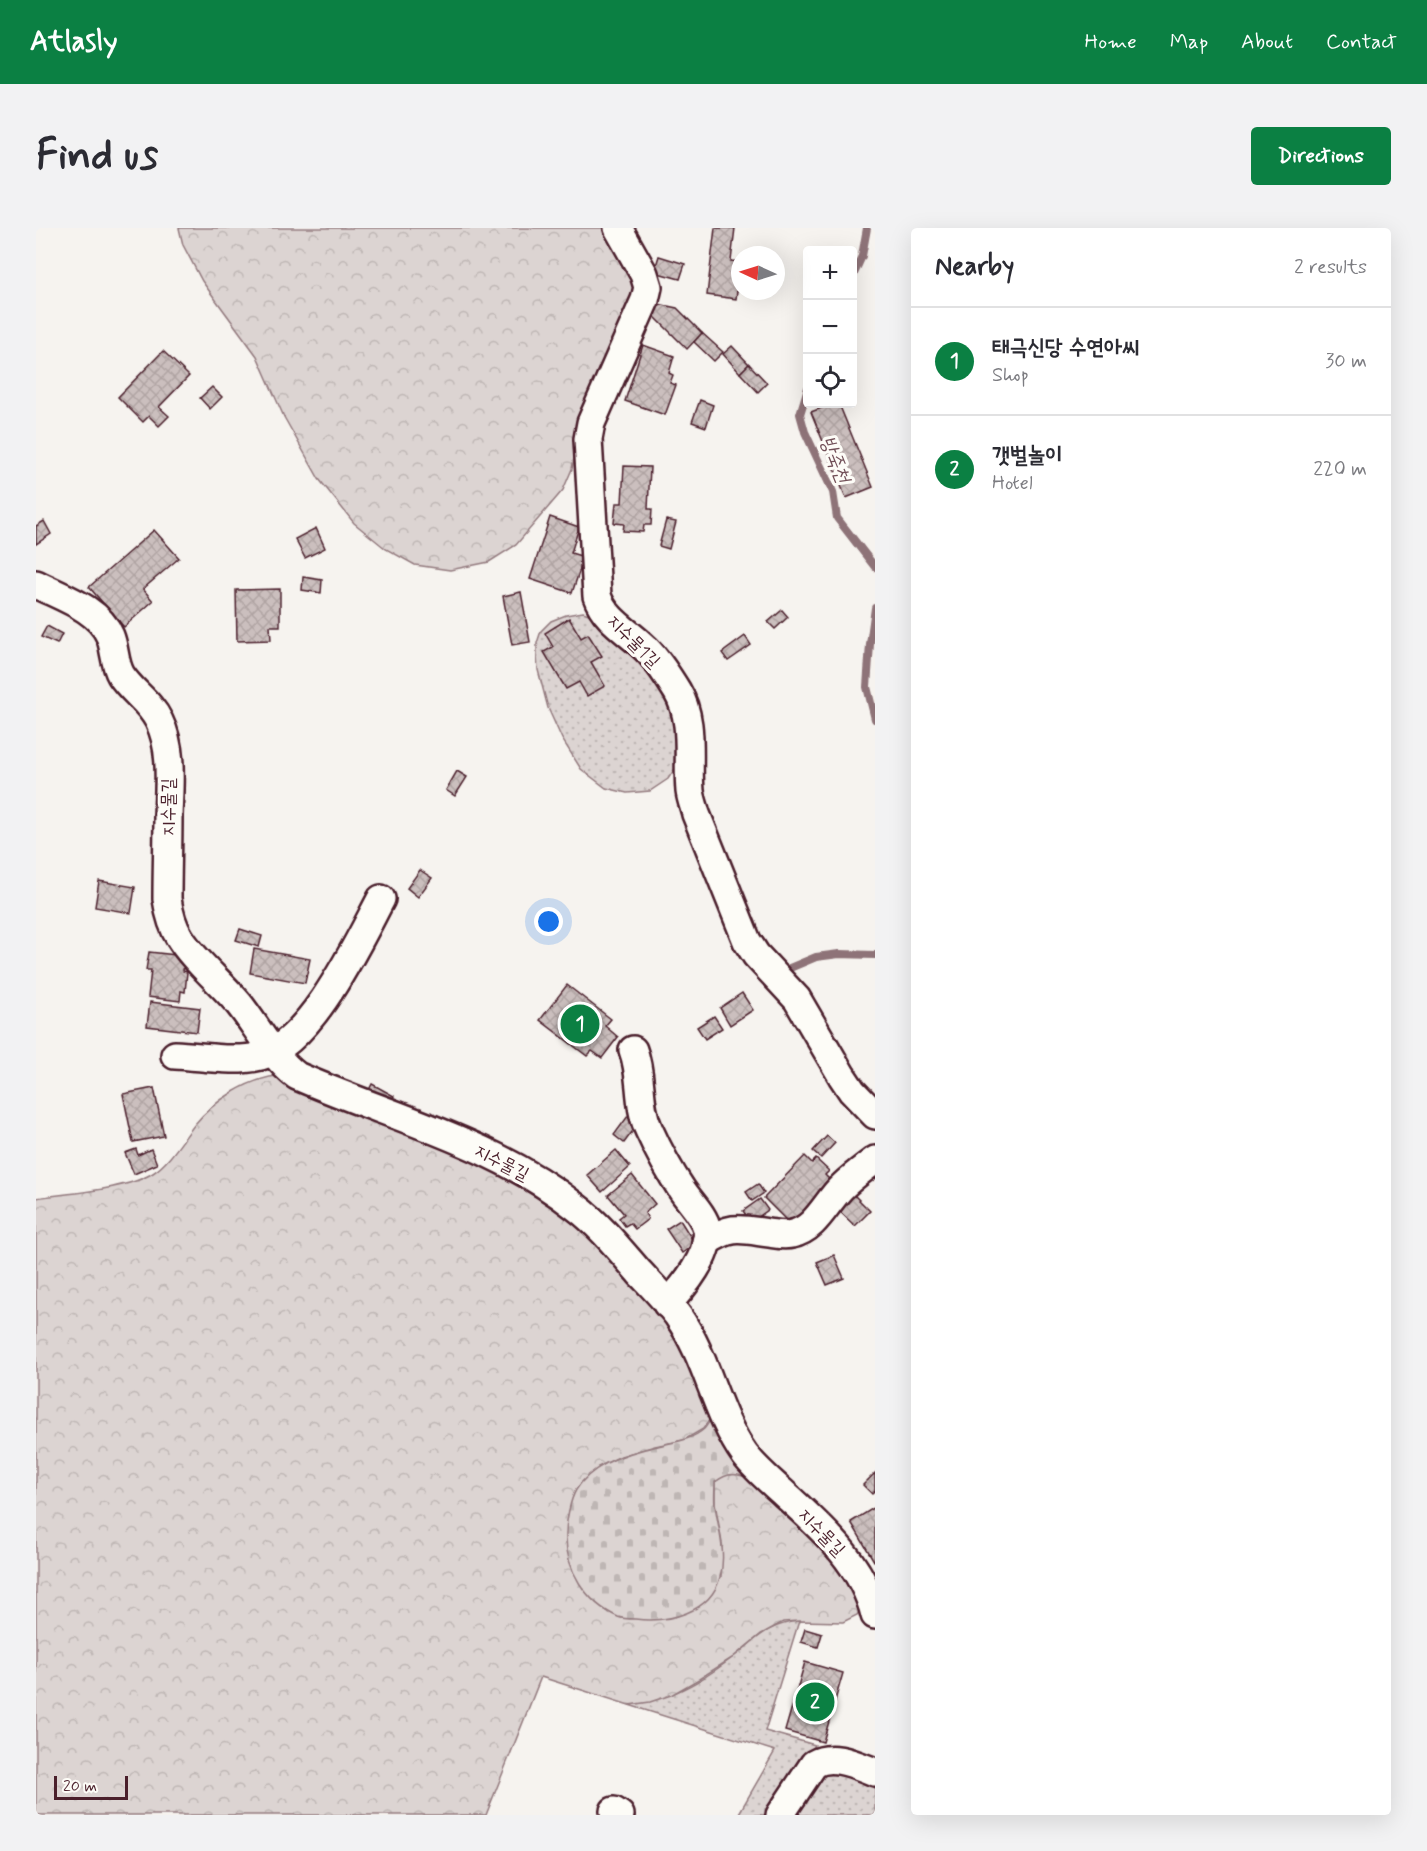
<!DOCTYPE html>
<html lang="en">
<head>
<meta charset="utf-8">
<style>
  body { margin:0; font-family:Mynerve,"Poor Story",sans-serif; background:#f2f2f3; color:#2b2b33 }
  .controls { position:absolute; right:18px; top:18px; display:grid; overflow:hidden; border-radius:6px; box-shadow:0 6px 24px #0002 }
  .controls button { width:54px; height:54px; display:grid; place-items:center; padding:0; border:0; border-bottom:2px solid #e1e1e2; background:#fff; color:#2b2b33; font:30px sans-serif }
  .compass { position:absolute; left:695px; top:18px; width:54px; height:54px; border-radius:50%; background:#fff; box-shadow:0 6px 24px #0002; rotate:274deg }
  .scale { position:absolute; left:18px; bottom:15px; width:74px; box-sizing:border-box; padding-left:6px; border:3px solid #4a1f2b; border-top:0; font-size:16px; line-height:21px; white-space:nowrap; color:#4a1f2b; -webkit-text-stroke:4px #fdfcf7; paint-order:stroke }
  .you { position:absolute; left:513px; top:694px; width:21px; height:21px; margin:-15px; border:4px solid #fff; border-radius:50%; background:#1a73e8; box-shadow:0 0 0 9px #1a73e833 }
  .badge { display:grid; place-items:center; width:39px; height:39px; border-radius:50%; background:#0b8043; color:#fff; font-size:20px; font-weight:700 }
  .pin { position:absolute; translate:-50% -50%; border:3px solid #fff; box-shadow:0 2px 6px #0006 }
  .list { margin:0; padding:0; list-style:none }
  h2 { display:flex; justify-content:space-between; align-items:center; height:78px; margin:0; padding:0 24px; font-size:26px }
  h2 small { font-size:20px; font-weight:400; color:#7c7c81 }
  .list li { display:grid; grid-template-columns:39px 1fr auto; gap:18px; align-items:center; box-sizing:border-box; height:108px; padding:0 24px; border-top:2px solid #e1e1e2 }
  .list b { display:block; font-size:22px; white-space:nowrap }
  .list p { margin:0; font-size:20px; white-space:nowrap; color:#7c7c81 }
  .list em { font-size:20px; font-style:normal; color:#7c7c81 }
  .icon { flex:none; width:33px; height:33px; fill:none; stroke:currentColor; stroke-width:2; stroke-linecap:round; stroke-linejoin:round }
  .map { position:relative; flex:none; width:839px; height:1587px; overflow:hidden; border-radius:6px }
  header { display:flex; align-items:center; gap:36px; box-sizing:border-box; height:84px; padding:0 30px; background:#0b8043; color:#fff }
  header strong { font-size:28px }
  nav { display:flex; gap:33px; margin-inline-start:auto; font-size:21px }
  .intro { display:flex; align-items:center; justify-content:space-between; box-sizing:border-box; height:144px; padding:0 36px }
  h1 { margin:0; font-size:42px }
  .button { padding:15px 27px; border-radius:6px; background:#0b8043; color:#fff; font-size:21px; font-weight:700 }
  main { display:flex; gap:36px; padding:0 36px }
  aside { flex:1; background:#fff; border-radius:6px; box-shadow:0 6px 24px #0002 }
  .map>svg:first-child { display:block }
  .grass { fill:url(#grass-dots); stroke:#937a7e; stroke-width:1.5 }
  .forest { fill:url(#forest-crowns); stroke:#937a7e; stroke-width:1.5 }
  .cemetery { fill:url(#cemetery-stones); stroke:#937a7e; stroke-width:1.5 }
  .lines { fill:none; stroke-linecap:round; stroke-linejoin:round }
  .stream { stroke:#8e7378; stroke-width:8 }
  .building { fill:url(#building-cross-hatch); stroke:#4a1f2b; stroke-width:1.5 }
  .minor-casing { stroke:#4a1f2b; stroke-width:32 }
  .minor { stroke:#fdfcf7; stroke-width:27 }
  .labels { text-anchor:middle; stroke-width:6; stroke-linejoin:round; paint-order:stroke }
  .street-label { font-size:18px; fill:#4a1f2b; stroke:#fdfcf7 }
  .water-label { font-size:20px; font-style:italic; fill:#725058; stroke:#fdfcf7 }
</style>
</head>
<body>
<header>
<strong>Atlasly</strong>
<nav><a>Home</a><a>Map</a><a>About</a><a>Contact</a></nav>
</header>
<div class="intro"><h1>Find us</h1><a class="button">Directions</a></div>
<main>
<div class="map">
<svg width="839" height="1587" viewBox="0 0 839 1587">
  <defs>
    <pattern id="grass-dots" width="8" height="8" patternUnits="userSpaceOnUse" patternTransform="scale(1.5)"><rect width="8" height="8" fill="#dcd4d2"/><path d="M2 2h.1M6 6h.1" fill="none" stroke="#beb6b4" stroke-width="1.8" stroke-linecap="round"/></pattern>
    <pattern id="forest-crowns" width="20" height="18" patternUnits="userSpaceOnUse" patternTransform="scale(1.5)"><rect width="20" height="18" fill="#dcd4d2"/><path d="M2 6a3 3 0 1 1 6 0M12 15a3 3 0 1 1 6 0" fill="none" stroke="#beb6b4"/></pattern>
    <pattern id="cemetery-stones" width="16" height="16" patternUnits="userSpaceOnUse" patternTransform="scale(1.5)"><rect width="16" height="16" fill="#dcd4d2"/><path d="M2 7V4a2 2 0 0 1 4 0v3zM10 15v-3a2 2 0 0 1 4 0v3z" fill="#beb6b4"/></pattern>
    <pattern id="building-cross-hatch" width="8" height="8" patternUnits="userSpaceOnUse" patternTransform="scale(1.5)"><rect width="8" height="8" fill="#cbbfbe"/><path d="M0 0l8 8M0 8l8-8" fill="none" stroke="#b0a4a3"/></pattern>
  </defs>
  <rect width="100%" height="100%" fill="#f6f3ef"/>
  <filter id="ink" filterUnits="userSpaceOnUse"><feTurbulence type="fractalNoise" baseFrequency=".0167" numOctaves="2"/><feDisplacementMap in="SourceGraphic" scale="12" xChannelSelector="R" yChannelSelector="G"/><feConvolveMatrix kernelMatrix="1 2 1 2 8 2 1 2 1" color-interpolation-filters="sRGB"/></filter>
  <g filter="url(#ink)">
    <g class="grass">
      <path d="M 547,384 L 564,390 L 614,437 L 642,485 L 642,536 L 632,551 L 614,563 L 591,565 L 570,560 L 545,541 L 526,511 L 512,480 L 502,442 L 501,428 L 501,415 L 505,403 L 515,393 L 530,387 Z"/>
      <path d="M 763,1393 L 729,1503 L 779,1517 L 733,1587 L 702,1587 L 739,1523 L 593,1477 C 607,1475 620,1472 633,1467 C 653,1460 679,1443 696,1430 C 720,1412 731,1396 763,1393 Z"/>
      <path d="M 786,1540 L 839,1551 L 839,1587 L 753,1587 Z"/>
    </g>
    <g class="forest">
      <path d="M 143,0 L 573,0 L 596,45 L 599,61 L 546,186 L 536,241 L 527,262 L 480,317 L 453,334 L 414,342 L 379,337 L 350,321 L 318,295 L 283,251 L 248,189 L 221,128 L 166,53 L 147,17 Z"/>
      <path d="M 241,848 L 255,852 L 409,912 L 538,984 L 646,1109 L 678,1185 L 667,1201 L 648,1212 L 619,1218 L 585,1228 L 562,1239 L 685,1348 L 686,1315 L 679,1275 L 679,1254 L 689,1247 L 702,1246 L 718,1251 L 767,1291 L 829,1375 L 821,1387 L 807,1394 L 763,1393 L 747,1394 L 725,1406 L 696,1430 L 663,1451 L 635,1467 L 614,1474 L 593,1477 L 505,1449 L 450,1587 L 0,1587 L 0,970 C 32,965 90,962 117,945 C 134,934 147,911 159,896 C 178,873 212,851 241,848 Z"/>
    </g>
    <path class="cemetery" d="M 678,1185 L 718,1251 C 701,1246 694,1243 679,1254 C 679,1262 678,1270 679,1277 C 682,1300 691,1326 684,1349 C 675,1385 632,1395 599,1391 C 594,1391 587,1391 582,1389 C 549,1374 529,1341 530,1306 C 530,1294 534,1272 540,1262 C 556,1235 593,1224 622,1218 C 637,1214 656,1212 668,1201 C 672,1197 675,1190 678,1185 Z"/>
    <g class="lines">
      <g class="stream">
        <path d="M 816,50 L 826,28 L 831,0"/>
        <path d="M 772,160 L 764,186 L 769,204 L 797,264 L 801,290 L 839,339"/>
        <path d="M 839,380 L 834,416 L 831,459 L 839,491"/>
        <path d="M 749,742 L 780,729 L 803,726 L 839,727"/>
      </g>
    </g>
    <g class="building">
      <path d="M 679,0 L 699,0 L 695,33 L 704,34 L 704,63 L 707,63 L 701,63 L 700,71 L 671,67 Z"/>
      <path d="M 623,28 L 649,36 L 644,51 L 618,44 Z"/>
      <path d="M 622,76 L 641,80 L 666,105 L 651,121 L 614,84 Z"/>
      <path d="M 666,105 L 687,124 L 678,133 L 658,114 Z"/>
      <path d="M 607,117 L 638,128 L 633,145 L 637,147 L 634,155 L 640,157 L 629,187 L 589,173 Z"/>
      <path d="M 696,118 L 713,136 L 704,145 L 687,126 Z"/>
      <path d="M 127,123 L 153,148 L 123,179 L 133,188 L 123,198 L 113,188 L 107,194 L 82,169 Z"/>
      <path d="M 713,136 L 731,155 L 722,164 L 704,145 Z"/>
      <path d="M 176,159 L 186,169 L 174,181 L 164,170 Z"/>
      <path d="M 664,172 L 677,177 L 670,199 L 656,194 Z"/>
      <path d="M 796,176 L 803,176 L 837,259 L 810,270 L 775,184 Z"/>
      <path d="M 588,238 L 614,239 L 612,281 L 616,281 L 615,297 L 608,297 L 607,304 L 587,303 L 588,296 L 578,295 L 580,275 L 586,275 Z"/>
      <path d="M 514,289 L 543,299 L 535,325 L 548,329 L 536,365 L 494,351 Z"/>
      <path d="M 630,292 L 640,294 L 633,321 L 623,318 Z"/>
      <path d="M 8,293 L 15,306 L 0,316 L 0,298 Z"/>
      <path d="M 280,300 L 289,320 L 269,330 L 259,311 Z"/>
      <path d="M 118,302 L 143,330 L 107,361 L 117,373 L 88,399 L 53,359 Z"/>
      <path d="M 267,349 L 286,352 L 285,365 L 266,362 Z"/>
      <path d="M 244,361 L 244,398 L 234,398 L 235,412 L 201,413 L 200,362 Z"/>
      <path d="M 485,364 L 494,414 L 476,417 L 467,368 Z"/>
      <path d="M 746,382 L 752,389 L 739,401 L 732,394 Z"/>
      <path d="M 533,390 L 545,410 L 552,406 L 566,428 L 555,434 L 569,458 L 551,468 L 543,454 L 530,461 L 508,424 L 517,419 L 509,405 Z"/>
      <path d="M 11,398 L 26,406 L 21,416 L 5,409 Z"/>
      <path d="M 709,408 L 715,417 L 692,433 L 686,425 Z"/>
      <path d="M 421,543 L 431,549 L 419,568 L 410,562 Z"/>
      <path d="M 384,642 L 396,650 L 382,669 L 371,660 Z"/>
      <path d="M 63,653 L 99,659 L 95,685 L 59,679 Z"/>
      <path d="M 204,701 L 226,708 L 223,719 L 200,712 Z"/>
      <path d="M 218,721 L 274,731 L 269,755 L 214,745 Z"/>
      <path d="M 113,724 L 149,728 L 147,743 L 151,744 L 149,764 L 145,763 L 144,773 L 112,769 L 115,742 L 110,742 Z"/>
      <path d="M 531,757 L 575,791 L 569,798 L 582,809 L 566,830 L 556,823 L 551,828 L 504,792 Z"/>
      <path d="M 706,765 L 717,782 L 694,797 L 684,780 Z"/>
      <path d="M 114,774 L 164,780 L 161,804 L 111,798 Z"/>
      <path d="M 678,788 L 686,800 L 669,811 L 661,799 Z"/>
      <path d="M 336,856 L 358,868 L 352,879 L 330,868 Z"/>
      <path d="M 118,860 L 128,908 L 97,914 L 87,866 Z"/>
      <path d="M 592,888 L 602,896 L 588,915 L 578,907 Z"/>
      <path d="M 791,908 L 799,915 L 785,930 L 777,923 Z"/>
      <path d="M 100,921 L 102,927 L 115,921 L 121,936 L 98,946 L 89,925 Z"/>
      <path d="M 580,922 L 594,939 L 566,964 L 551,947 Z"/>
      <path d="M 769,928 L 776,935 L 780,931 L 793,943 L 789,947 L 799,957 L 757,999 L 728,970 Z"/>
      <path d="M 596,947 L 619,976 L 609,985 L 612,991 L 599,1001 L 594,995 L 589,998 L 583,990 L 588,986 L 572,967 Z"/>
      <path d="M 722,956 L 728,965 L 716,973 L 710,964 Z"/>
      <path d="M 815,964 L 834,983 L 819,998 L 800,980 Z"/>
      <path d="M 724,971 L 732,982 L 715,994 L 707,983 Z"/>
      <path d="M 644,992 L 659,1016 L 646,1025 L 630,1001 Z"/>
      <path d="M 798,1027 L 808,1050 L 791,1057 L 781,1034 Z"/>
      <path d="M 839,1245 L 839,1263 L 836,1266 L 827,1257 Z"/>
      <path d="M 839,1279 L 839,1333 L 838,1333 L 815,1294 Z"/>
      <path d="M 769,1401 L 786,1406 L 782,1419 L 765,1414 Z"/>
      <path d="M 769,1434 L 807,1445 L 787,1514 L 749,1503 Z"/>
    </g>
    <g class="lines">
      <g class="minor-casing">
        <g id="minor">
          <path d="M 582,0 L 608,46 L 612,59 L 609,72 L 555,195 L 552,211 L 561,368 C 570,394 596,405 614,425 C 624,436 633,450 641,463 C 659,493 651,530 654,563 C 655,571 658,578 660,586 L 711,713 L 720,727 L 761,771 L 806,848 L 816,863 L 839,887"/>
          <path d="M 0,356 C 25,369 62,380 74,408 C 79,420 78,435 85,447 C 96,464 114,474 123,493 C 137,521 133,557 132,588 C 132,616 131,643 131,671 C 133,685 136,698 144,710 C 159,734 185,754 203,776 C 222,800 237,830 261,848 C 355,889 458,914 540,979 C 564,997 583,1021 603,1044 C 616,1058 630,1072 642,1088 C 672,1131 679,1185 709,1227 C 719,1240 732,1251 744,1262 C 783,1298 826,1333 839,1387"/>
          <path d="M 597,822 C 607,848 601,877 613,902 C 622,922 634,944 646,962 C 654,974 668,987 671,1001 C 675,1026 648,1059 631,1076"/>
          <path d="M 139,827 C 166,828 198,835 225,828 C 275,815 322,714 345,671"/>
          <path d="M 670,1014 C 696,997 704,1001 732,1005 C 740,1006 748,1008 756,1006 C 778,1002 789,977 803,962 C 813,951 827,941 839,932"/>
          <path d="M 578,1583 L 584,1587"/>
          <path d="M 744,1587 L 778,1536 C 797,1525 820,1537 839,1544"/>
        </g>
      </g>
      <use href="#minor" class="minor"/>
    </g>
  </g>
  <g class="labels">
    <g class="street-label">
      <text transform="translate(598 413) rotate(45)" y="6">지수물1길</text>
      <text transform="translate(132 579) rotate(-90)" y="6">지수물길</text>
      <text transform="translate(466 934) rotate(27)" y="6">지수물길</text>
      <text transform="translate(786 1304) rotate(46)" y="6">지수물길</text>
    </g>
    <g class="water-label">
      <text transform="translate(800 231) rotate(68)" y="7">방죽천</text>
    </g>
  </g>
</svg>
<div class="controls">
<button>+</button>
<button>−</button>
<button><svg class="icon" aria-label="locate" viewBox="0 0 24 24"><circle cx="12" cy="12" r="6"/><path d="M12 2v4M12 18v4M2 12h4M18 12h4"/></svg></button>
</div>
<svg class="compass" viewBox="-18 -18 36 36"><path d="M0-13l5 13h-10z" fill="#e53935"/><path d="M0 13l5-13h-10z" fill="#7c7c81"/></svg>
<div class="scale">20 m</div>
<div class="you"></div>
<div class="pin badge" style="left:544px;top:796px">1</div>
<div class="pin badge" style="left:779px;top:1474px">2</div>
</div>
<aside>
<h2>Nearby<small>2 results</small></h2>
<ul class="list">
<li><span class="badge">1</span><div><b>태극신당 수연아씨</b><p>Shop</p></div><em>30 m</em></li>
<li><span class="badge">2</span><div><b>갯벌놀이</b><p>Hotel</p></div><em>220 m</em></li>
</ul>
</aside>
</main>
</body>
</html>
